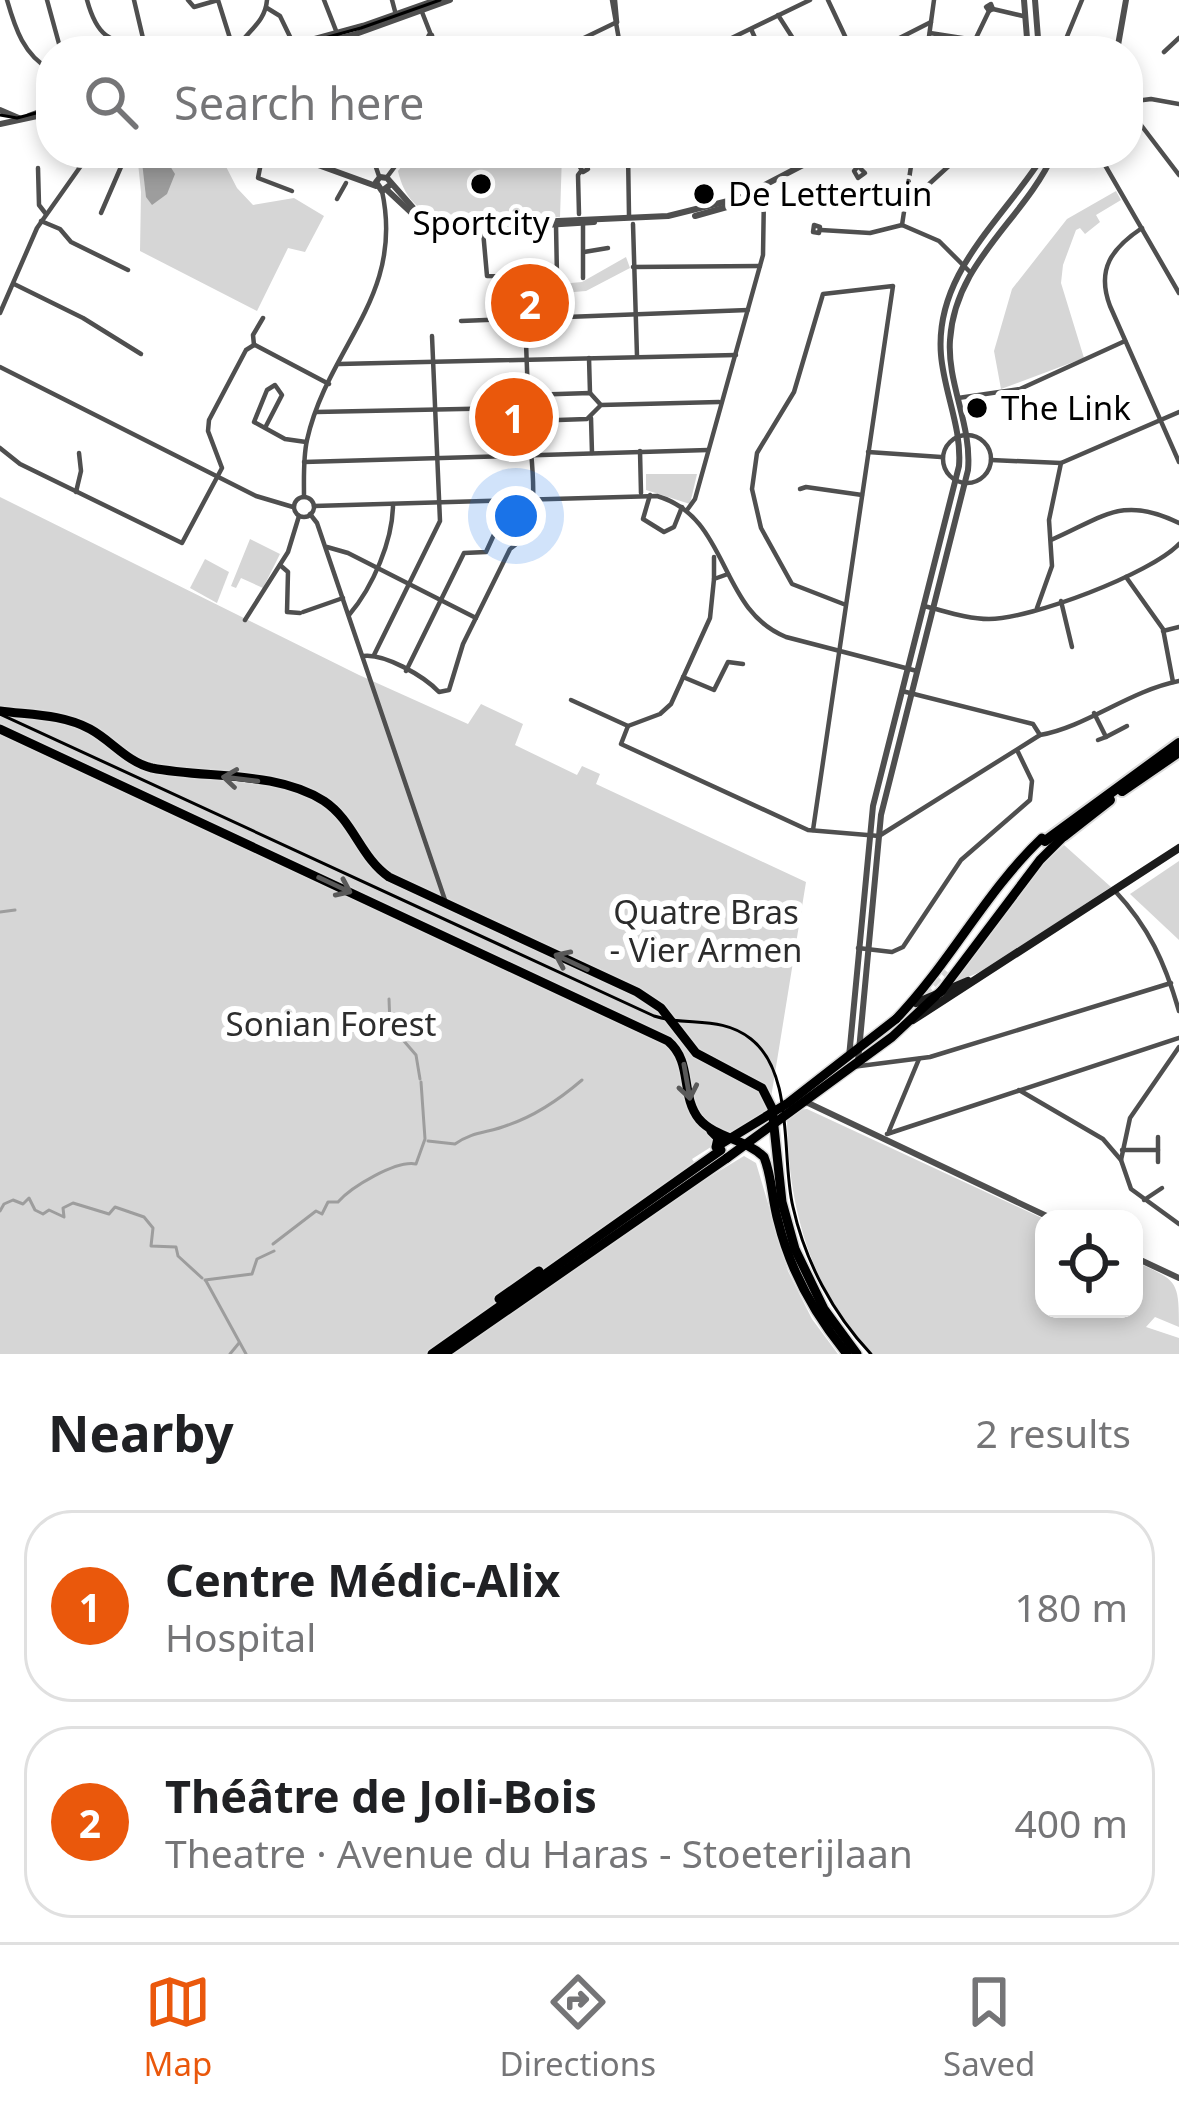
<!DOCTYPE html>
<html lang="en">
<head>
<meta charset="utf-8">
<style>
  body { margin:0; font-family:"Noto Sans",sans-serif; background:#f6f6f6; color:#202124 }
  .controls { position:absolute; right:36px; bottom:36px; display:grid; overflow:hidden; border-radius:24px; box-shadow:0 6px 18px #0003 }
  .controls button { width:108px; height:108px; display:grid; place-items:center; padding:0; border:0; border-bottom:3px solid #e0e0e0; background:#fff; color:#202124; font:60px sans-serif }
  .you { position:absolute; left:516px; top:516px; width:42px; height:42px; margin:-30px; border:9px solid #fff; border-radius:50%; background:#1a73e8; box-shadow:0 0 0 18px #1a73e833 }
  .badge { display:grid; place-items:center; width:78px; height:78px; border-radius:50%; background:#ea580c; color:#fff; font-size:39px; font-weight:700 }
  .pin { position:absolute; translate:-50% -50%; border:6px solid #fff; box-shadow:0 3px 12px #0006 }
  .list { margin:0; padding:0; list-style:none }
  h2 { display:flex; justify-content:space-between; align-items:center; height:156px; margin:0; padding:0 48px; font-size:51px }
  h2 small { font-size:39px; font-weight:400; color:#757577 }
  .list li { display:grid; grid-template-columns:78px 1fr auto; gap:36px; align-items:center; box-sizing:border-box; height:192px; margin:0 24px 24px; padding:0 24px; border:3px solid #e0e0e0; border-radius:48px }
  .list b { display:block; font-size:45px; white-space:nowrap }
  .list p { margin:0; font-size:39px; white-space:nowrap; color:#757577 }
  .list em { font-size:39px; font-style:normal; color:#757577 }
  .icon { flex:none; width:66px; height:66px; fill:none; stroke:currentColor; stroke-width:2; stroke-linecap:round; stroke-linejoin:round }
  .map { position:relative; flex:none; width:1179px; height:1354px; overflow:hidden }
  .search { position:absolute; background:#fff; box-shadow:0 6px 18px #0003; left:36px; right:36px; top:36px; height:132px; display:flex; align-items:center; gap:30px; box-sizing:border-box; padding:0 42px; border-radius:48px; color:#757577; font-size:45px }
  .sheet { height:588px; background:#fff }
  nav { display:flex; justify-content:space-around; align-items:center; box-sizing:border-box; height:168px; border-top:3px solid #e0e0e0; background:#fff; font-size:33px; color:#757577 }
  nav a { display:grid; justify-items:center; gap:6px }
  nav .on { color:#ea580c }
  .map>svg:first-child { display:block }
  .green { fill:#d6d6d6 }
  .water { fill:#9d9d9d }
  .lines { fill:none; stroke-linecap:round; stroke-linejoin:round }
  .stream { stroke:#9d9d9d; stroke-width:3 }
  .trunk-tunnel { stroke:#d9d9d9; stroke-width:9; stroke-dasharray:9 4.5; stroke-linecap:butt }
  .primary-casing { stroke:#dbdbdb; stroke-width:12 }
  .trunk-casing { stroke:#dbdbdb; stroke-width:12 }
  .motorway-casing { stroke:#dbdbdb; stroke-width:14 }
  .minor { stroke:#4f4f4f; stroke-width:4.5 }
  .tertiary { stroke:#4f4f4f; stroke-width:6 }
  .secondary { stroke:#1c1c1c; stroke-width:8 }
  .primary { stroke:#000; stroke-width:9 }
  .trunk { stroke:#000; stroke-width:9 }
  .motorway { stroke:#000; stroke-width:10 }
  .tram { stroke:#000; stroke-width:3 }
  .oneway { stroke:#595959 }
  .poi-dot { fill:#000; stroke:#fff; stroke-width:4.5 }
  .labels { text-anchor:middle; stroke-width:12; stroke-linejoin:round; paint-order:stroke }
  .poi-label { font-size:33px; fill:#000; stroke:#fff; text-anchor:start }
  .park-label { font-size:33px; fill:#2d2d2d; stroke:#fff }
</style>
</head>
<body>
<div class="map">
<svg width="1179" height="1354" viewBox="0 0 1179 1354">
  <rect width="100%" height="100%" fill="#fff"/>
  <g class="green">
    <path d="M 137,153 L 219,153 L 237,188 L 253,205 L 294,198 L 324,216 L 305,252 L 288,248 L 257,311 L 140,251 L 141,192 Z"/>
    <path d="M 412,153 L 562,153 L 560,217 L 441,221 C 416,209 404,197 398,171 Z"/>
    <path d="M 1116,191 L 1121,200 L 1096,215 L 1100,222 L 1085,234 L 1080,228 L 1076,230 L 1063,265 L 1061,283 L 1084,358 L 1001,389 L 994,351 L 1012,289 L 1067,219 Z"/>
    <path d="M 626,257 L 630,268 L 586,291 L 549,294 L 549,285 L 582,282 Z"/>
    <path d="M 646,474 L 697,474 L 690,504 L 646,490 Z"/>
    <path d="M 0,497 L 359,675 L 468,724 L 481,704 L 523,724 L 515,745 L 577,775 L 582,766 L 600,774 L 596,784 L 806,882 L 769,1110 L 692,1159 L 706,1179 L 744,1156 L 756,1163 L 788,1271 L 812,1319 L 838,1354 L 0,1354 Z"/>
    <path d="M 250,539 L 280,554 L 263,588 L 241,578 L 236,588 L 231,586 Z"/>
    <path d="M 205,559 L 229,572 L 217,603 L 190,588 Z"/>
    <path d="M 1064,845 L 1111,887 L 987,969 L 952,984 L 1029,877 Z"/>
    <path d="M 1179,861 L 1179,940 L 1130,894 Z"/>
    <path d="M 807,1109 L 1044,1219 L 1044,1309 L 1134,1309 L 1134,1261 C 1177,1281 1179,1279 1179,1327 L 1155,1317 L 1146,1327 L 1179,1338 L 1179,1354 L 873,1354 C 810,1290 788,1206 787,1119 L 797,1110 Z"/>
  </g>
  <path class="water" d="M 141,153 L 162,153 L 175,174 L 167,194 L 152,205 L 146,197 Z"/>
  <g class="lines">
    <g class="stream">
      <path d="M 0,912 L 15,910"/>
      <path d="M 389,999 L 390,1024 L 394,1029"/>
      <path d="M 397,1033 L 416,1055 L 420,1079"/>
      <path d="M 428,1141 L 455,1144 C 473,1131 489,1133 508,1125 C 535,1116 561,1098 582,1080"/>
      <path d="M 0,1211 L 4,1204 L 13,1200 L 23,1204 L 29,1198 L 35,1210 L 43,1214 L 49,1210 L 64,1217 L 63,1208 L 73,1203 L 109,1214 L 115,1207 L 144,1217 L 153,1228 L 151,1246 L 176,1247 L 178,1256 L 202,1278"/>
      <path d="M 273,1244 L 316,1211 L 322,1214 L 328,1202 L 338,1202 C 351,1187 396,1160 416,1164 L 425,1139 L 421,1082"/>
      <path d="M 205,1280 L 252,1274 L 257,1259 L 274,1251"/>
      <path d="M 206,1281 L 246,1354"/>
      <path d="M 230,1354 L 239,1343"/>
    </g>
    <g class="trunk-tunnel">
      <path d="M 896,1024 L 945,970"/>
      <path d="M 844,1064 L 883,1034"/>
    </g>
    <g class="primary-casing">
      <g id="primary">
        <path d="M 0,711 C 30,715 62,714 90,729 C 112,741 127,762 152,768 C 207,779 275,770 324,801 C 354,821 360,857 389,877 L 637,992 L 661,1008 L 696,1053 L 762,1088 L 772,1108 L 782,1202 L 795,1249 L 824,1309 L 857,1354"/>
        <path d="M 0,729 L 668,1041 C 693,1062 680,1095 699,1119 C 715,1138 746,1139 764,1157 C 772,1177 772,1200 778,1221 C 790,1270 815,1315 847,1354"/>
        <path d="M 711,1131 L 718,1138 L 716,1147 L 788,1103 L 896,1019"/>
        <path d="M 727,1158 L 892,1037 L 942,990"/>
      </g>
    </g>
    <g class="trunk-casing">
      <g id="trunk">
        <path d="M 942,990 L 1040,860 L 1064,836"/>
        <path d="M 896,1019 C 950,963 986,891 1042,838"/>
        <path d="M 499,1299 L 539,1271"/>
        <path d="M 432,1354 L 721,1150"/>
        <path d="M 444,1354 L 727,1158"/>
      </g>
    </g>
    <g class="motorway-casing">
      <g id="motorway">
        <path d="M 1122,791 L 1179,752"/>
        <path d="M 1064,836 L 1110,800"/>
        <path d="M 1045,841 L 1179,743"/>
      </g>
    </g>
    <g class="minor">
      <path d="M 7,0 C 15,28 24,56 51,70"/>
      <path d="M 47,0 L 61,51"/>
      <path d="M 87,0 C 96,33 109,47 144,40"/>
      <path d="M 134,0 L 146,51"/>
      <path d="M 188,0 L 194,7 L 218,0 L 234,51"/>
      <path d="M 324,0 L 344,51"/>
      <path d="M 392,0 L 396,15"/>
      <path d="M 612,0 L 621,51"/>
      <path d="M 615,0 L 617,22"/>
      <path d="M 828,0 L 852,51"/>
      <path d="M 991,4 L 993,9 L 989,11 L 986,7 Z"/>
      <path d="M 267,8 L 280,16 L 294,45"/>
      <path d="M 993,9 L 1023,16"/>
      <path d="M 422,12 L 431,35"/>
      <path d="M 778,15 L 801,51"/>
      <path d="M 751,29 L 761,51"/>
      <path d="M 930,33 L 975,40 L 989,11"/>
      <path d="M 353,35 L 377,51"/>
      <path d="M 429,35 L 432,35 L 433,41 L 427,39 Z"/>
      <path d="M 235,51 C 246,31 265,24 267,0"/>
      <path d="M 268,51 L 363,25 L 434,0"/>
      <path d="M 557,51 L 617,22"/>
      <path d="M 705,51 L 810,0"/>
      <path d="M 874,51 L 931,22"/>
      <path d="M 927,51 L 934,0"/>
      <path d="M 1061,51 L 1082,0"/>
      <path d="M 1164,52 L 1179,38"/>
      <path d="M 1128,102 L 1151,99 L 1179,104"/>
      <path d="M 1128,108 L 1179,175"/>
      <path d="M 29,115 L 51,107"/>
      <path d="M 73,153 L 79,167"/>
      <path d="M 263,153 L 258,178 L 292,191"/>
      <path d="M 371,153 L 379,176"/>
      <path d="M 628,153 L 629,215"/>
      <path d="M 857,153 L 862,162 L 854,171 L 858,178 L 865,173 L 859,167"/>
      <path d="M 1098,153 L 1179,293"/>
      <path d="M 585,164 L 588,169 L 583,172 L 580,167 L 587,161 L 586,153"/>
      <path d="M 38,168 L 39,205 L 46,214"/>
      <path d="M 387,177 L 405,153"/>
      <path d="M 337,199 L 346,183"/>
      <path d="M 905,206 L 963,153"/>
      <path d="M 101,213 L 127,153"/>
      <path d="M 579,214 L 578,175 L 581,171"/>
      <path d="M 41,221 L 60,229 L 71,242 L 128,270"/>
      <path d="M 633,224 L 637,356"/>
      <path d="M 814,225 L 820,227 L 819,233 L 813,232 Z"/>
      <path d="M 902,225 L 939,241 L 970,272"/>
      <path d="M 902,225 L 913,153"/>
      <path d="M 1142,228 C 1112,248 1096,269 1110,306 L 1179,462"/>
      <path d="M 821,230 L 870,233 L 902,225"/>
      <path d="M 483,231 L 487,276 L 557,277 L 556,225"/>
      <path d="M 584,252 L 608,248"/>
      <path d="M 633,267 L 760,266"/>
      <path d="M 583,278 L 583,224"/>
      <path d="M 14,284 L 83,318 L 141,354"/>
      <path d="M 0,313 L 37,228 L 90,153"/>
      <path d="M 525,317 L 528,395"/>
      <path d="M 461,321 L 748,310"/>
      <path d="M 254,345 L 253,335 L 263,318"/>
      <path d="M 255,345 L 329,384"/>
      <path d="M 589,358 L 590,393"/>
      <path d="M 339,364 L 736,355"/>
      <path d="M 0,367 L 256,496 L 293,507"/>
      <path d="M 958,398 L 1020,389 L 1125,341"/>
      <path d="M 515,408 L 528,395 L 590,393 L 600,404"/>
      <path d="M 316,412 L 511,408 L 529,421 L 587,419 L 601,405 L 719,402"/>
      <path d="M 591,418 L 592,453"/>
      <path d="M 266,426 L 282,395 L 275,385 L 267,390 L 254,422 L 285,439 L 306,442"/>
      <circle cx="967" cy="459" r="24"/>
      <path d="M 0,448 L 20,464 L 182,543 L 222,468 L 208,431 L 209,420 L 246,350 L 254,345"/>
      <path d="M 640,451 L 641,493"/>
      <path d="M 868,452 L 941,457"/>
      <path d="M 991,460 L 1061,463 L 1179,412"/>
      <path d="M 304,462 L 708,450"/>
      <path d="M 800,489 L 806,487 L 862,495"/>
      <path d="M 76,492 L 81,471 L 79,453"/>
      <path d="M 650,495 L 643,519 L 664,532 L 674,527 L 682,507"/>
      <path d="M 304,497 C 304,478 303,458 307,440 C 328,346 405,297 382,191"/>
      <circle cx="304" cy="507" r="10"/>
      <path d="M 314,506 L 657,496 C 730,517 718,610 786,637 L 917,671"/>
      <path d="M 687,510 L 695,499 L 763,255 L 764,193"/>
      <path d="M 310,514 L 317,523 L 446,903"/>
      <path d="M 1051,540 C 1104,517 1122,495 1179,523"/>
      <path d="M 327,547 L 348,553 L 476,618"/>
      <path d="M 714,557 L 714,579"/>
      <path d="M 280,565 L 288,572 L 287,612 L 300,613"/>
      <path d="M 728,574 L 714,579 L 710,618 L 671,704 L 660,714 L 628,726 L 621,744 L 808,830 L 879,836 L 1040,735 C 1086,727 1129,691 1179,681"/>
      <path d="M 1126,577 L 1163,629 L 1173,682"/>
      <path d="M 1061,601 L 1072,647"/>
      <path d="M 924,606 C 945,611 967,619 989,619 C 1031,619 1150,574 1179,544"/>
      <path d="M 1037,608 L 1052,566 L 1049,520 L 1061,463"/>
      <path d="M 303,612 L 343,598"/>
      <path d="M 349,615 C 373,587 393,540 393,504"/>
      <path d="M 245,620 L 288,552 L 299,516"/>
      <path d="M 1163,631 L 1179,627"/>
      <path d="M 374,655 L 440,521 L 432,336"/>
      <path d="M 363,656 C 384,653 424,676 439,692 L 449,690 L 463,644 L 510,549 C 547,524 529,460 529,421"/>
      <path d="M 406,671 L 464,553 L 486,552 L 503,515 L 502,500"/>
      <path d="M 683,677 L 714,690 L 728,662 L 743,664"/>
      <path d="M 902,691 L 1033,724 L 1040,735"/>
      <path d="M 571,700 L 628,726"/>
      <path d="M 1094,713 L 1106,737 L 1098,740"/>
      <path d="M 1106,737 L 1127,726"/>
      <path d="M 813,830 L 893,286 L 823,294 L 794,392 L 757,453 L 752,489 L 761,528 L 792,584 L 846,605"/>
      <path d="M 1115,891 C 1149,927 1165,963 1179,1011"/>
      <path d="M 858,948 L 892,952 L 903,947 L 961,860 L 1030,800 L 1032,781 L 1018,752"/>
      <path d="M 852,1067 L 930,1057 L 1171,983"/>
      <path d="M 1019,1090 L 1103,1139 L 1121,1160 L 1131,1189 L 1179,1224"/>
      <path d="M 889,1131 L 919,1059"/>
      <path d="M 887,1134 L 1179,1038"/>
      <path d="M 1122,1150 L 1158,1150"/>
      <path d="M 1121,1160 L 1130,1118 L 1179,1047"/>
      <path d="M 1158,1162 L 1158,1137"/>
      <path d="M 1144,1200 L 1162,1188"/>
    </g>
    <g class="tertiary">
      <path d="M 1024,0 L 1028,51"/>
      <path d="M 1035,0 L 1039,51"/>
      <path d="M 292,51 L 353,35 L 450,0"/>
      <path d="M 1117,51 L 1126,0"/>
      <path d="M 0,110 L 21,119"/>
      <path d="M 0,124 L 51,113"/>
      <path d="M 285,153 L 376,186"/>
      <path d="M 390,185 L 382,191 L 376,182 L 380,177 L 387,178 L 416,211 L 445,226 L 668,216 L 740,198 L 826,153"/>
      <path d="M 387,190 L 416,217 L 438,228"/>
      <path d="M 695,216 L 741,203 L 766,189"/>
      <path d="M 463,230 L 594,222"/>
      <path d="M 849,1057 L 873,806 L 959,466 C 962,428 944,392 941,355 C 934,272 1005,218 1045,153"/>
      <path d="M 858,1061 L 881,815 L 968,470 C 972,425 947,384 950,340 C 955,261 1024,220 1054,153"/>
      <path d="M 806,1102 L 1053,1219"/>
      <path d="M 1134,1257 L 1179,1278"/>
    </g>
    <g class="secondary">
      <path d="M 916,1003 L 968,981"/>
      <path d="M 913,1020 L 1179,848"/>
    </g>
    <use href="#primary" class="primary"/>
    <use href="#trunk" class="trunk"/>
    <use href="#motorway" class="motorway"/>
    <g class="tram">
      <path d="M 277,51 L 361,28 L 440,0"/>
      <path d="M 0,115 L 17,118 L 51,109"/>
      <path d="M 0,714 L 654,1016 C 687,1027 721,1015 751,1039 C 795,1073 781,1159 793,1207 C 805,1261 833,1314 871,1354"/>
    </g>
  </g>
  <defs><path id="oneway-shaft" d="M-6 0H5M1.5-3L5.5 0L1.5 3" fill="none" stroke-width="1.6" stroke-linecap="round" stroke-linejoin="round" transform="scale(3)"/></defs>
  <g class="oneway">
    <use href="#oneway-shaft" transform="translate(240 779) rotate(-173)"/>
    <use href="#oneway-shaft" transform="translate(335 885) rotate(25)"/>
    <use href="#oneway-shaft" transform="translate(571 962) rotate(-155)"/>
    <use href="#oneway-shaft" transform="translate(687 1082) rotate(80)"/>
  </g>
  <g class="poi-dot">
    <circle cx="481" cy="184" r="12"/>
    <circle cx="704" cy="194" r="12"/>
    <circle cx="977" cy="408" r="12"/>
  </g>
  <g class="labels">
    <g class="poi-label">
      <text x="728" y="206">De Lettertuin</text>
      <text x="481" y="235" text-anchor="middle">Sportcity</text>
      <text x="1001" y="420">The Link</text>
    </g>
    <g class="park-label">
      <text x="706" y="924">Quatre Bras<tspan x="706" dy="38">- Vier Armen</tspan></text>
      <text x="331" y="1036">Sonian Forest</text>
    </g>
  </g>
</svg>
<div class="controls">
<button><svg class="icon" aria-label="locate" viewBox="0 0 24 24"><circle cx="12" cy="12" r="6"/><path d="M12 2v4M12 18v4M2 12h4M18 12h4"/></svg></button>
</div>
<div class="you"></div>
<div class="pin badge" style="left:514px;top:417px">1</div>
<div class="pin badge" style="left:530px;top:303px">2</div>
<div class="search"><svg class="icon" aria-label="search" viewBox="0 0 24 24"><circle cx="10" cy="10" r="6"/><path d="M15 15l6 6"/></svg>Search here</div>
</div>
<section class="sheet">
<h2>Nearby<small>2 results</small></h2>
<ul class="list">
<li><span class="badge">1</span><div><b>Centre Médic-Alix</b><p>Hospital</p></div><em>180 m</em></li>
<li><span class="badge">2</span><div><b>Théâtre de Joli-Bois</b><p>Theatre · Avenue du Haras - Stoeterijlaan</p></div><em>400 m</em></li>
</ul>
</section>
<nav>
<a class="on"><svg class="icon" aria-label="map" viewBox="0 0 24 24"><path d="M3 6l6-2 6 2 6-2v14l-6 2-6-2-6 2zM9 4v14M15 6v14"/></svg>Map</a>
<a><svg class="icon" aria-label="directions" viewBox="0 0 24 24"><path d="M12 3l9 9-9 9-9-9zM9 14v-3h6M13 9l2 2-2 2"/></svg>Directions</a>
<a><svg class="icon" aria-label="saved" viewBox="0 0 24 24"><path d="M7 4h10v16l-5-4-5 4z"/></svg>Saved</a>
</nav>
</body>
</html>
